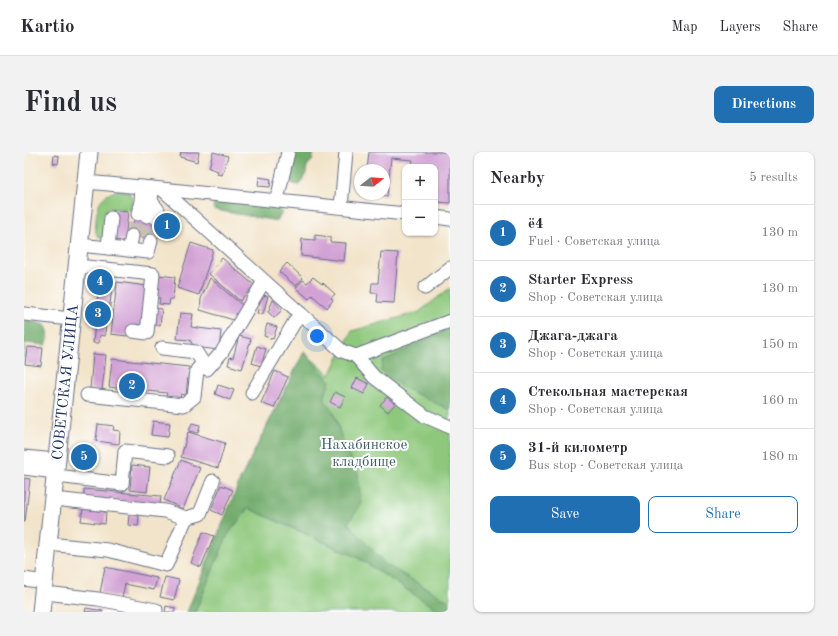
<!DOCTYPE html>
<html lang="en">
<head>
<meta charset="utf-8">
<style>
  body { margin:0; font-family:"Old Standard TT",serif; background:#f2f2f3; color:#2b2b33 }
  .controls { position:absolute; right:12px; top:12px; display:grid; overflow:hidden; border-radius:8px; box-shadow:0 1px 3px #0004 }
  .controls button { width:36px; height:36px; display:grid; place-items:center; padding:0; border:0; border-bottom:1px solid #e1e1e2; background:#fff; color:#2b2b33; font:20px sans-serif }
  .compass { position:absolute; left:330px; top:12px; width:36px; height:36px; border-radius:50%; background:#fff; box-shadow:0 1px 3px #0004; rotate:73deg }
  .you { position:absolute; left:293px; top:184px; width:14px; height:14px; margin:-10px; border:3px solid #fff; border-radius:50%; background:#1a73e8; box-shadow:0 0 0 6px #1a73e833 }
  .badge { display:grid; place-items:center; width:26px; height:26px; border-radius:50%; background:#1f6fb2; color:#fff; font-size:13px; font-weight:700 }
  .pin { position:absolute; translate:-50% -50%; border:2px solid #fff; box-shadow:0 1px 4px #0006 }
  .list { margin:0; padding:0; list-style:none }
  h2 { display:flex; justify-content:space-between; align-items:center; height:52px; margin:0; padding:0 16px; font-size:17px }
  h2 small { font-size:13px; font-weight:400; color:#7c7c81 }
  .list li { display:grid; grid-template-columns:26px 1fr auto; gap:12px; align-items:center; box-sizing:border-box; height:56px; padding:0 16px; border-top:1px solid #e1e1e2 }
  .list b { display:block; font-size:15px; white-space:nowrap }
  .list p { margin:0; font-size:13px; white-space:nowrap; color:#7c7c81 }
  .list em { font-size:13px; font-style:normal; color:#7c7c81 }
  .actions { display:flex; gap:8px; padding:12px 16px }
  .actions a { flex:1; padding:9px 0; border:1px solid #1f6fb2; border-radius:8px; text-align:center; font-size:14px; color:#1f6fb2 }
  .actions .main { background:#1f6fb2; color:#fff }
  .map { position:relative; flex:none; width:426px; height:460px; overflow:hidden; border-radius:8px }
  header { display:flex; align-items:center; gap:24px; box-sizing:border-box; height:56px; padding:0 20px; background:#fff; border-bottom:1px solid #e1e1e2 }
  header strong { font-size:19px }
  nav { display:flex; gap:22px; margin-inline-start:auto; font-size:14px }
  .intro { display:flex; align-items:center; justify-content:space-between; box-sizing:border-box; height:96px; padding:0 24px }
  h1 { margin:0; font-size:28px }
  .button { padding:10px 18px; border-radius:8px; background:#1f6fb2; color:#fff; font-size:14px; font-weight:700 }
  main { display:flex; gap:24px; padding:0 24px }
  aside { flex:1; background:#fff; border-radius:8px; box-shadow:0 1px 3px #0004 }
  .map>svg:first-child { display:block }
  .green { fill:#8ec87c; stroke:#547c6d }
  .forest { fill:#72ac6c; stroke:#466e65 }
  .building { fill:#d2a2d4 }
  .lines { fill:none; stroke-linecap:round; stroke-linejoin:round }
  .minor-tunnel { stroke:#c7c0b4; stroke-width:13; stroke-dasharray:13 6; stroke-linecap:butt }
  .minor-casing { stroke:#666e84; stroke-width:15 }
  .major-casing { stroke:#666e84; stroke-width:19 }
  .minor { stroke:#fff; stroke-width:13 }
  .major { stroke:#fff; stroke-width:17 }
  .labels { text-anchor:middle; stroke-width:4; stroke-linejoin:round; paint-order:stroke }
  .street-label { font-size:15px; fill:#1b2f5e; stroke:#fff }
  .park-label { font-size:15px; fill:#3e5d67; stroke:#fff }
</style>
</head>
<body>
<header>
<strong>Kartio</strong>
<nav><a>Map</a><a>Layers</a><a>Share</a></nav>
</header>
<div class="intro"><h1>Find us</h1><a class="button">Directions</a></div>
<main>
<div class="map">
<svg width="426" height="460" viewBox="0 0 426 460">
  <rect width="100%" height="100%" fill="#fff"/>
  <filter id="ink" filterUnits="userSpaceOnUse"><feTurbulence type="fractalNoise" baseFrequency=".025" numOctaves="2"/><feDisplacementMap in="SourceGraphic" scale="8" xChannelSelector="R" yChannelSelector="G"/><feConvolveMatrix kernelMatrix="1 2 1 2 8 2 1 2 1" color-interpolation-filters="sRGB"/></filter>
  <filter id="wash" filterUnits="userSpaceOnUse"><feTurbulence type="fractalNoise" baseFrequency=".012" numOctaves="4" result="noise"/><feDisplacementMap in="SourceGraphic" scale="16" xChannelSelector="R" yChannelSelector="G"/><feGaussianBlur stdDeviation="0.9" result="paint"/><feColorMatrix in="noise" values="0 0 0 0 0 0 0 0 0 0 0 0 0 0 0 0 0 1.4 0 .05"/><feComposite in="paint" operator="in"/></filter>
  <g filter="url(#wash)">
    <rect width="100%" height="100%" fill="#f2e4ca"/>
    <g class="green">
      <path d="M 95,38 L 105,40 C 109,46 108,52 107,58 L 83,56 L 80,87 C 78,86 76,86 74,85 C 69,80 73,55 76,50 C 81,43 87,40 95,38 Z"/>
      <path d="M 426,136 L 426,450 L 216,328 L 280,200 L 306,223 L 328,179 L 395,160 Z"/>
      <path d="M 224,356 L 333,405 L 417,460 L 171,460 L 203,384 Z"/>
    </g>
    <g class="forest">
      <path d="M 271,0 L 290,0 L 288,9 L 283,14 L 282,21 L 276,33 L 269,32 L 266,23 Z"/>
      <path d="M 192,48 L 256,54 L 258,61 L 253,69 L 197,59 L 190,57 L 189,53 Z"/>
      <path d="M 3,168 L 21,173 C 26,180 25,185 22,193 L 1,191 L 0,206 L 0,169 Z"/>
      <path d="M 426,176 L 426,258 L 378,235 L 357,219 L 359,209 Z"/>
      <path d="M 280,200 L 306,229 L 300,247 L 310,261 L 320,293 L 334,321 L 337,353 L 324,371 L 361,412 L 426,450 L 426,460 L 417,460 L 333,405 L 224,356 L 203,384 L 171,460 L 163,460 L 216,328 Z"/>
    </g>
    <g id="blocks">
      <g class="building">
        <path d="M 157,0 L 175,0 L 173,10 L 156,5 Z"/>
        <path d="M 189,0 L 204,4 L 198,23 L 193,22 L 194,19 L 185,16 Z"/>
        <path d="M 345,0 L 426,0 L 426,51 L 411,50 L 411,15 L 388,15 L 389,8 L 367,6 L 363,44 L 350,43 L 350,42 L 360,42 L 360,18 L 343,18 Z"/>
        <path d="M 30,3 L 35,4 L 34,12 L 29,11 Z"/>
        <path d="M 235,25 L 247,27 L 246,35 L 234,34 Z"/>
        <path d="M 89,58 L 104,60 L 101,89 L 90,88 Z"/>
        <path d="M 112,61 L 135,67 L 129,89 L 106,83 Z"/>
        <path d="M 139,68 L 149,71 L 146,79 L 136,77 Z"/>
        <path d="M 134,77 L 142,79 L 140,86 L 132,84 Z"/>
        <path d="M 291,83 L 306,85 L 306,90 L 322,91 L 320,109 L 277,104 L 278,87 L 291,88 Z"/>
        <path d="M 167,91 L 189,98 L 175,143 L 153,136 Z"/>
        <path d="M 357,100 L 374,101 L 370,151 L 353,150 L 354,141 L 347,141 L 348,131 L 354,131 Z"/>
        <path d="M 198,106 L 230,133 L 216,149 L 185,122 Z"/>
        <path d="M 263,111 L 279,126 L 272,134 L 255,120 Z"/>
        <path d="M 76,122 L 87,124 L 86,135 L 88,135 L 84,169 L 82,169 L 81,184 L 76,183 L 75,191 L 69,191 Z"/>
        <path d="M 135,123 L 151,125 L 149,147 L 146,147 L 145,153 L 135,152 L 136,146 L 132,146 Z"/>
        <path d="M 289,125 L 298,132 L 299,131 L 311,142 L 307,146 L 309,148 L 303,156 L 288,143 L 285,147 L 272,136 L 279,128 L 283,131 Z"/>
        <path d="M 186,126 L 218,153 L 213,169 L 176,158 L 177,147 Z"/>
        <path d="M 93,130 L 123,134 L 118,177 L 104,175 L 103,184 L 87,182 Z"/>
        <path d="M 238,143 L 244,144 L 239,162 L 233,161 Z"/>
        <path d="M 249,148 L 258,158 L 250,166 L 244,160 Z"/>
        <path d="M 131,156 L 138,157 L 136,173 L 129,173 Z"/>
        <path d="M 156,161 L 169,162 L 167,175 L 197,179 L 195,198 L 170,195 L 166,188 L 153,187 Z"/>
        <path d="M 243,172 L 253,175 L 249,187 L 240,184 Z"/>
        <path d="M 215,184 L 227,187 L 218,217 L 204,213 L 206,205 L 209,206 Z"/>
        <path d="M 233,194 L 242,197 L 237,214 L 228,211 Z"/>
        <path d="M 3,195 L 19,196 L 17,214 L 1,212 Z"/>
        <path d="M 69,202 L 82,203 L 78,239 L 66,237 Z"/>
        <path d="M 88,207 L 165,215 L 162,243 L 157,242 L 156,247 L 142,245 L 143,241 L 113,238 L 113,241 L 99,240 L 100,237 L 85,235 Z"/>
        <path d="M 251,219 L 264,225 L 250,256 L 237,251 Z"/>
        <path d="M 333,226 L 345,232 L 340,242 L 328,236 Z"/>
        <path d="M 194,233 L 210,238 L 206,248 L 191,242 Z"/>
        <path d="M 311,240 L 321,245 L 316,255 L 306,250 Z"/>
        <path d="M 363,245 L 371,252 L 364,260 L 356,253 Z"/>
        <path d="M 129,269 L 146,271 L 144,285 L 127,283 Z"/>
        <path d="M 168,271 L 176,273 L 174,281 L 165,279 Z"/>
        <path d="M 74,272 L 90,274 L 89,278 L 96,279 L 95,292 L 72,289 Z"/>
        <path d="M 164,280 L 201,291 L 194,316 L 157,305 Z"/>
        <path d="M 157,308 L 176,316 L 159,357 L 140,348 Z"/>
        <path d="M 108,313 L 126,315 L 123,340 L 106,338 Z"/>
        <path d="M 0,326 L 6,327 L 1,370 L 0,370 Z"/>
        <path d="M 197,333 L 209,338 L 198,363 L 187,358 Z"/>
        <path d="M 60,337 L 137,344 L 136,353 L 60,345 Z"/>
        <path d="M 59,357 L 82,360 L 81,372 L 57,369 Z"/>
        <path d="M 105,363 L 115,364 L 114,374 L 104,373 Z"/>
        <path d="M 179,380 L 190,384 L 177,415 L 167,411 Z"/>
        <path d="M 81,415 L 133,426 L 130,438 L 101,432 L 98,446 L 76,441 Z"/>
        <path d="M 141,425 L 155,428 L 150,448 L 136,445 Z"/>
        <path d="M 142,454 L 151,456 L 151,460 L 141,460 Z"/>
        <path d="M 62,456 L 79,459 L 79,460 L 61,460 Z"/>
      </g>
    </g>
  </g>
  <g filter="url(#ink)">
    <use href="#blocks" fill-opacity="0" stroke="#666e84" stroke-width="1"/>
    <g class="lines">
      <g class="minor-tunnel">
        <path d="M 108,84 L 114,62"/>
        <path d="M 118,86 L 123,64"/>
        <path d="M 127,89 L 132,66"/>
      </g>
      <g class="minor-casing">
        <g id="minor">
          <path d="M 62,30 L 128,36 L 381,62"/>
          <path d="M 138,37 L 318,199 L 332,204 L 426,169"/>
          <path d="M 253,48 L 264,0"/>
          <path d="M 127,49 L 134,58 L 132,66"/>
          <path d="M 317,55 L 322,0"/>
          <path d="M 114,62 L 117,49 L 118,35"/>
          <path d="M 123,64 L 127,49 L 128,36"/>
          <path d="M 411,65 L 426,67"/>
          <path d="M 65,94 L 124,100 L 127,89"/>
          <path d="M 84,96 L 87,66"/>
          <path d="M 105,98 L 108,84"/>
          <path d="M 63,115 L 129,122 L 123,181 L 109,179"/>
          <path d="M 401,136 L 426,116"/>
          <path d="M 0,162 L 47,167"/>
          <path d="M 138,196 L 172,200 L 183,217 L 198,200 L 240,129"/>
          <path d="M 332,204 L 350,225 L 401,264 L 426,275"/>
          <path d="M 228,241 L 276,161"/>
          <path d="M 63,243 L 160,253 L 170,245 L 173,218 L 179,211"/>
          <path d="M 0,305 L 32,308"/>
          <path d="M 0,316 L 31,320"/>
          <path d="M 41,325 L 98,332 L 101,299 L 144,304"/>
          <path d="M 39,348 L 141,359 L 162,366"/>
          <path d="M 34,393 L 84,398 L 142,413 L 162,366 L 176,362 L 189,329"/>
          <path d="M 0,427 L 20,430"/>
          <path d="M 30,442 L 74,447 L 132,458"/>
        </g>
      </g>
      <g class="major-casing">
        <g id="major">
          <path id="s1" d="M 17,460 L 65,0"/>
        </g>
      </g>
      <use href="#minor" class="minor"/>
      <use href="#major" class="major"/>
    </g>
  </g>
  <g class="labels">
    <g class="street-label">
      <text dy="5" stroke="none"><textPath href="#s1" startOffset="231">СОВЕТСКАЯ УЛИЦА</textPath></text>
    </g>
    <g class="park-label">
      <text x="340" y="297">Нахабинское<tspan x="340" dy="17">кладбище</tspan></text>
    </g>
  </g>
</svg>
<div class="controls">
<button>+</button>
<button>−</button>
</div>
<svg class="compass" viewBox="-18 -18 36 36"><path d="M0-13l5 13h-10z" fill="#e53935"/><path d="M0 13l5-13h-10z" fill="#7c7c81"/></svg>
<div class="you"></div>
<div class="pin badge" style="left:143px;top:74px">1</div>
<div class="pin badge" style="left:108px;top:234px">2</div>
<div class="pin badge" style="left:74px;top:162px">3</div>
<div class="pin badge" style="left:76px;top:130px">4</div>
<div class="pin badge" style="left:60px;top:305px">5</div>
</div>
<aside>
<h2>Nearby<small>5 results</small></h2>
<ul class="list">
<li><span class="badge">1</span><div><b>ё4</b><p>Fuel · Советская улица</p></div><em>130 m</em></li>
<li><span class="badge">2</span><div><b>Starter Express</b><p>Shop · Советская улица</p></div><em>130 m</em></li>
<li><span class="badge">3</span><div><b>Джага-джага</b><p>Shop · Советская улица</p></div><em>150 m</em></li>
<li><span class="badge">4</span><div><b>Стекольная мастерская</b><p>Shop · Советская улица</p></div><em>160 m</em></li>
<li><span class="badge">5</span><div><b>31-й километр</b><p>Bus stop · Советская улица</p></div><em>180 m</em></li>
</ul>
<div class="actions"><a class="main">Save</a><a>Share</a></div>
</aside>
</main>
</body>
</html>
